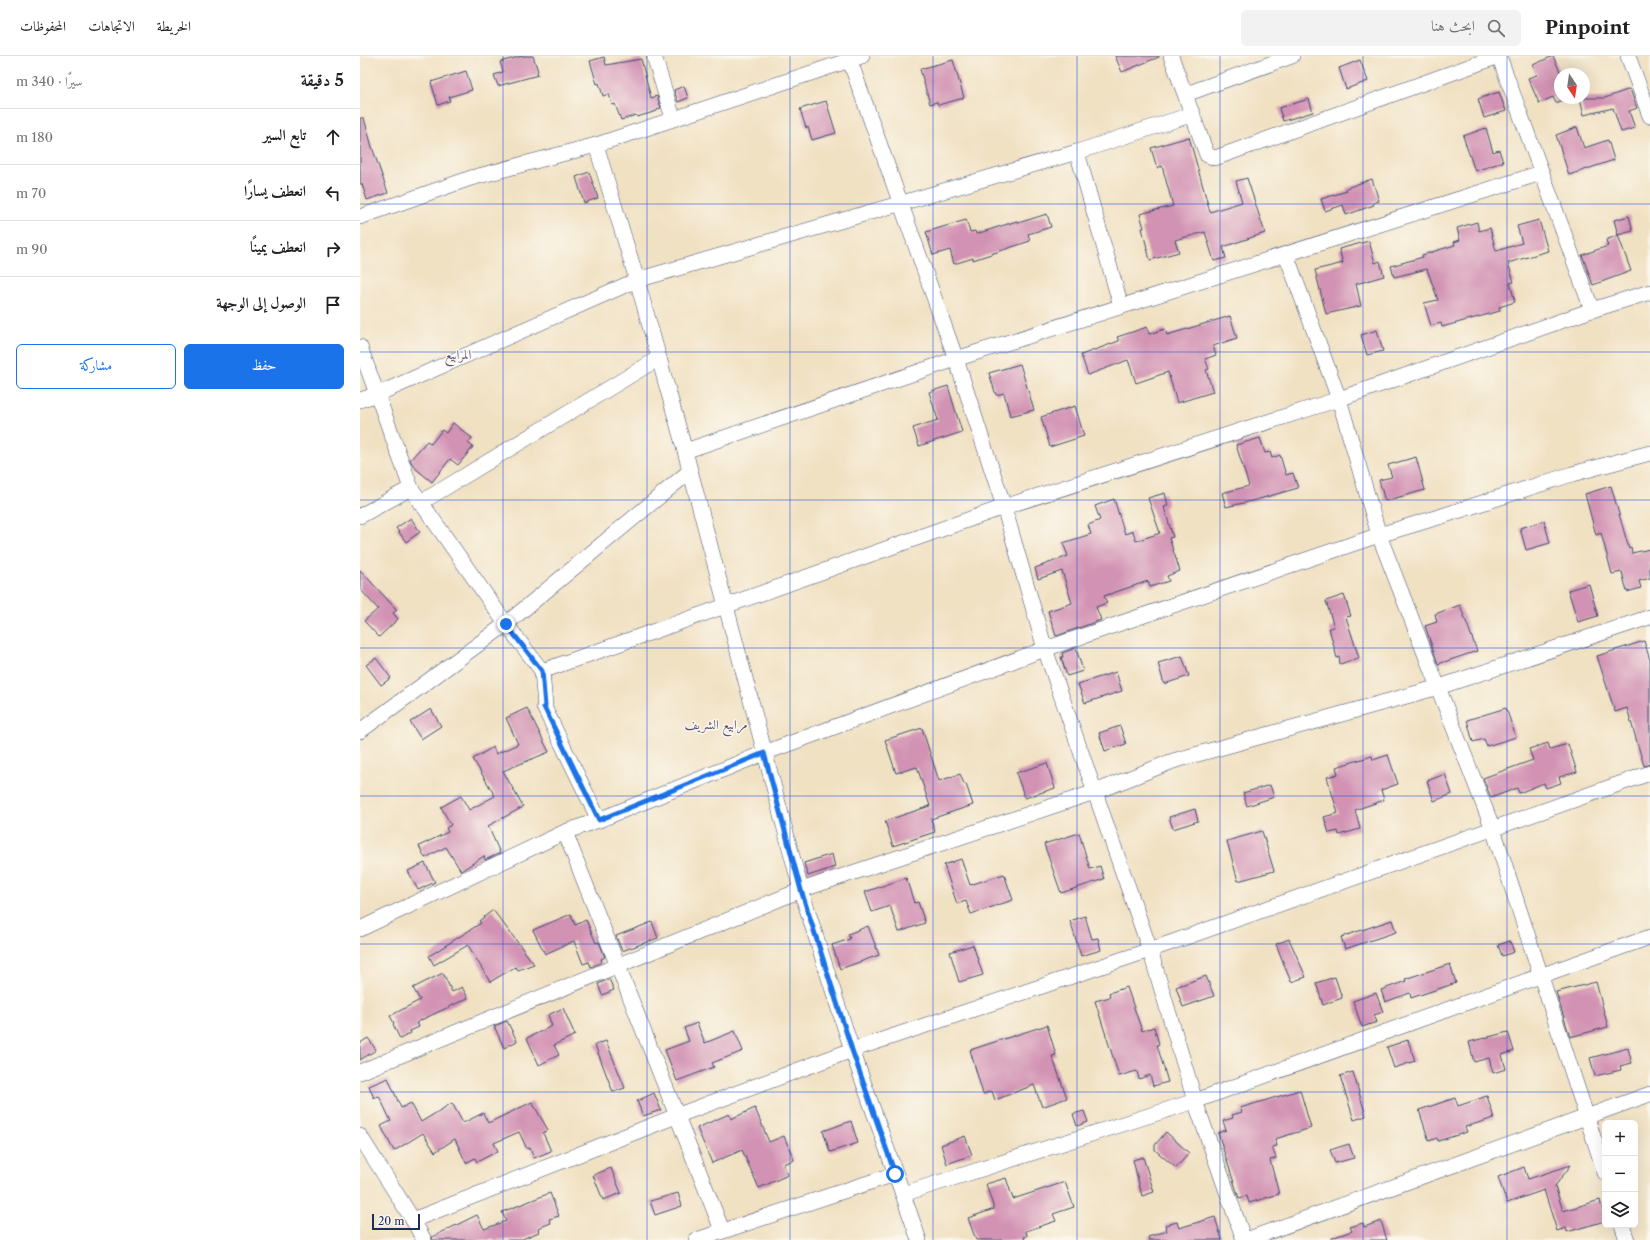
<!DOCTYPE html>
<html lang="ar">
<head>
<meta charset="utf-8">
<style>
  body { margin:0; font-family:"Libre Caslon Text",Amiri,serif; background:#f2f2f2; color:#202124; direction:rtl }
  .controls { position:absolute; right:12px; bottom:12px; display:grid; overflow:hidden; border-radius:6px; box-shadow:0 4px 16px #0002 }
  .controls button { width:36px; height:36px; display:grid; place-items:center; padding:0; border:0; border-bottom:1px solid #e0e0e0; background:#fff; color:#202124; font:20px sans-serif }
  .compass { position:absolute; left:1194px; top:12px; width:36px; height:36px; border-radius:50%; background:#fff; box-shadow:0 4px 16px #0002; rotate:167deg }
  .scale { position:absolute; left:12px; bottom:10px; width:48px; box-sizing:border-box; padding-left:4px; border:2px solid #1b2f5e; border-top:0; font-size:11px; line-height:14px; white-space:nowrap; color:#1b2f5e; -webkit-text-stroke:3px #fbf7ec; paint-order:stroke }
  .stop { position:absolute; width:12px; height:12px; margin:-9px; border:3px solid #1a73e8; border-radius:50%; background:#fff }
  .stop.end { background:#1a73e8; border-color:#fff; box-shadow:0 1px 4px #0008 }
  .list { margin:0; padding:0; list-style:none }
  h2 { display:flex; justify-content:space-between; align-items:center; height:52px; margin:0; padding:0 16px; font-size:17px }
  h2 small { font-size:13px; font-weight:400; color:#757577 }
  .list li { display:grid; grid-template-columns:26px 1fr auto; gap:12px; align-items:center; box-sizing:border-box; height:56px; padding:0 16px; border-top:1px solid #e0e0e0 }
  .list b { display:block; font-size:15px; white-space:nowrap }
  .list em { font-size:13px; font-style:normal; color:#757577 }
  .actions { display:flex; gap:8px; padding:12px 16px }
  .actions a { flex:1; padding:9px 0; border:1px solid #1a73e8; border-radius:6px; text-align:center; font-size:14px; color:#1a73e8 }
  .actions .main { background:#1a73e8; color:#fff }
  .icon { flex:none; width:22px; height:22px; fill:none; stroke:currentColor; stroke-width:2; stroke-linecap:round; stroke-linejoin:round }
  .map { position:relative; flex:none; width:1290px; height:1184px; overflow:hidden; direction:ltr }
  header { display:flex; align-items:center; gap:24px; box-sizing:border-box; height:56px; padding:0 20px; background:#fff; border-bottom:1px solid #e0e0e0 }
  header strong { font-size:19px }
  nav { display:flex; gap:22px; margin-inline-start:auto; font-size:14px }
  .search { width:280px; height:36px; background:#f2f2f2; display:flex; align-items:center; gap:10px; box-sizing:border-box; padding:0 14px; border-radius:6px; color:#757577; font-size:15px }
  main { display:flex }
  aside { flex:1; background:#fff }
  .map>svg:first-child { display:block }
  .building { fill:#d292b3 }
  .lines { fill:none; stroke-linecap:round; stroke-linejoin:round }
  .street-casing { stroke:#3b4a6d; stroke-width:16 }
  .street { stroke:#fff; stroke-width:15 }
  .route { stroke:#1a73e8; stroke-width:5 }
  .grid { fill:none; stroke:#1d4ed8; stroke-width:1; stroke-opacity:0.55 }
  .labels { text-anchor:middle; stroke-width:3; stroke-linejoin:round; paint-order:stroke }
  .neighbourhood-label { font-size:13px; fill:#5b527c; stroke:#fbf7ec }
</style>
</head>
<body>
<header>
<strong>Pinpoint</strong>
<div class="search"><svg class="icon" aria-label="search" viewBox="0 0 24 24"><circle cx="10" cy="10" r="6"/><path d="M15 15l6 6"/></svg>ابحث هنا</div>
<nav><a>الخريطة</a><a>الاتجاهات</a><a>المحفوظات</a></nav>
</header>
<main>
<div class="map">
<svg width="1290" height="1184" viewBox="0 0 1290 1184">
  <rect width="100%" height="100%" fill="#fbf7ec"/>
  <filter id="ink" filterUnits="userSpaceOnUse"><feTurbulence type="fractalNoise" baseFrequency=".025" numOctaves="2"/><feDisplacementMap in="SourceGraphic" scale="8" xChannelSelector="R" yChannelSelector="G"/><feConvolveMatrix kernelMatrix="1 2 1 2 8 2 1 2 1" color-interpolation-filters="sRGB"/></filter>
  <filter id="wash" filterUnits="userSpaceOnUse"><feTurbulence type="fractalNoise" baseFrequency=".012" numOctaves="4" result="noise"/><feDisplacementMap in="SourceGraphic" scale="16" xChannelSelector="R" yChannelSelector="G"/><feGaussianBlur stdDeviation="0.9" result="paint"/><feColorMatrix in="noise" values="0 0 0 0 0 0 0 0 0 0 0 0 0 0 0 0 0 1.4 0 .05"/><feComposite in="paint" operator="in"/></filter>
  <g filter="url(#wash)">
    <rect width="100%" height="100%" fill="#f1e1c3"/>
    <g id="blocks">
      <g class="building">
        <path d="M 162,0 L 173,0 L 178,15 L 177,16 L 178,19 L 138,30 L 134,19 L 143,16 L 140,6 Z"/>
        <path d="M 755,0 L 799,0 L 799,1 L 762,16 Z"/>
        <path d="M 1193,0 L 1201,18 L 1200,42 L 1208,42 L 1196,47 L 1193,41 L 1179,47 L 1168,22 L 1177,19 L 1173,9 Z"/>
        <path d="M 244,1 L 246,9 L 281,3 L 291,42 L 297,40 L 301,52 L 297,54 L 297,55 L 277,61 L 276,59 L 261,64 L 255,48 L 252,49 L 249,38 L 243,40 L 239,27 L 237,28 L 230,5 Z"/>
        <path d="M 593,4 L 604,42 L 578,49 L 577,46 L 570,48 L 560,13 Z"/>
        <path d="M 1000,4 L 1008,25 L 986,33 L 979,12 Z"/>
        <path d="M 106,15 L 112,34 L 89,41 L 90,45 L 78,49 L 71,26 Z"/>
        <path d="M 324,30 L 328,42 L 318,46 L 314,34 Z"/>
        <path d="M 1270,33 L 1277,52 L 1269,55 L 1275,72 L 1261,76 L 1253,52 L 1224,59 L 1220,42 L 1245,42 Z"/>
        <path d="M 1139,36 L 1146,55 L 1124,62 L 1118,43 Z"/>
        <path d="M 949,43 L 953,56 L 923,65 L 919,52 Z"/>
        <path d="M 466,45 L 476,77 L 452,84 L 448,71 L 446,72 L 440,53 Z"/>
        <path d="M 0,62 L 4,62 L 12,91 L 28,137 L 7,144 L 2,128 L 0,128 Z"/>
        <path d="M 1217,71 L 1224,92 L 1248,84 L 1254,104 L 1209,119 L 1196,79 Z"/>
        <path d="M 1126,72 L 1133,96 L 1139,94 L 1143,106 L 1115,115 L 1103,80 Z"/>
        <path d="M 829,81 L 850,156 L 882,146 L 876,125 L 887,122 L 905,177 L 863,191 L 866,202 L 854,205 L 845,176 L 815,184 L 819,196 L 790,204 L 782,172 L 784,172 L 780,158 L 813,150 L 802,110 L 797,112 L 791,92 Z"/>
        <path d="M 229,116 L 238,142 L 224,147 L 216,121 Z"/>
        <path d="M 1012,123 L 1019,145 L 1013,147 L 1014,149 L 986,159 L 983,149 L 965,155 L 961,143 L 987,135 L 986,132 Z"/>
        <path d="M 687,158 L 691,171 L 668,178 L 670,185 L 613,204 L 613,202 L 594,208 L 590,194 L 573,199 L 566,176 L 606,164 L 610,176 L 615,175 L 616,178 L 657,165 L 658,167 Z"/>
        <path d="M 1269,160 L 1273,175 L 1258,179 L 1254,164 Z"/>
        <path d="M 1179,164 L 1188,195 L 1148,207 L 1154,226 L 1150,227 L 1155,246 L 1139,251 L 1140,255 L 1082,271 L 1081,267 L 1071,270 L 1064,247 L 1078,244 L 1067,213 L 1034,221 L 1031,210 L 1063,201 L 1062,199 L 1095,189 L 1094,186 L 1100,184 L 1097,172 L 1117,166 L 1119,175 L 1130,172 L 1136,195 L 1162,187 L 1157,170 Z"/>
        <path d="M 1258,179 L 1271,215 L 1233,229 L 1222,199 L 1248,190 L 1246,184 Z"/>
        <path d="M 1009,185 L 1015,207 L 1020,205 L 1024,220 L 996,228 L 1001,250 L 966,258 L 955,214 L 983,207 L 979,193 Z"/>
        <path d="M 870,260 L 877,282 L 853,290 L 856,299 L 845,303 L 849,313 L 846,314 L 853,336 L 817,347 L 808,316 L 776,327 L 768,304 L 728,319 L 721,299 L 759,285 L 757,281 L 787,271 L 789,278 L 805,273 L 807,279 Z"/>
        <path d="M 1017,274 L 1023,295 L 1007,299 L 1001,279 Z"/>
        <path d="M 660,308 L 674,354 L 650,360 L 644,337 L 636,339 L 629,317 Z"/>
        <path d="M 588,330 L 602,376 L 559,390 L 553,372 L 578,364 L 569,336 Z"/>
        <path d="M 715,350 L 724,380 L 690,391 L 681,361 Z"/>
        <path d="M 93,367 L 112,382 L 108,387 L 113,391 L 98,409 L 90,403 L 72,426 L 55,412 L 50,404 L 67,385 L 71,388 L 82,374 L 86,377 Z"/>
        <path d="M 900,382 L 905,397 L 910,396 L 912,402 L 920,399 L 926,419 L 933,417 L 938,432 L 892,445 L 866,451 L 862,437 L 889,430 L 876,389 Z"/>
        <path d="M 1056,401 L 1065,434 L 1025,445 L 1019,424 L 1032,421 L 1028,409 Z"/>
        <path d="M 1251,430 L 1269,493 L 1271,492 L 1272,497 L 1290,493 L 1290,522 L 1279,525 L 1281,532 L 1267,536 L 1262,516 L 1252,518 L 1241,477 L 1236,479 L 1225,438 Z"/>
        <path d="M 805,437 L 808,450 L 804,451 L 813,481 L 809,482 L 820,515 L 807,520 L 809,525 L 790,531 L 788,525 L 744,540 L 747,547 L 736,551 L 741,564 L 696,580 L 688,555 L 712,547 L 702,515 L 678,523 L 675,512 L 708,500 L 703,487 L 731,478 L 728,469 L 740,464 L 735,450 L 754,443 L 765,478 L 773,475 L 776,485 L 800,477 L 788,442 Z"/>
        <path d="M 51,462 L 60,476 L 46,486 L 36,472 Z"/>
        <path d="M 1184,465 L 1190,487 L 1166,494 L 1160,472 Z"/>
        <path d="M 0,514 L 37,554 L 33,557 L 38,563 L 19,581 L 4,565 L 18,553 L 0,533 Z"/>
        <path d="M 1229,528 L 1238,560 L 1218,566 L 1208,534 Z"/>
        <path d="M 984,539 L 991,560 L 986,561 L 999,602 L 980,608 L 979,601 L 977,602 L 969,572 L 974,571 L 966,545 Z"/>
        <path d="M 1100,549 L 1117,595 L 1078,608 L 1065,570 L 1077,566 L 1075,558 Z"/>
        <path d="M 1284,585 L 1290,604 L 1290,708 L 1284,710 L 1267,652 L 1255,656 L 1237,600 Z"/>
        <path d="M 716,592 L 723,615 L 707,620 L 701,601 L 703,601 L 702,597 Z"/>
        <path d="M 822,600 L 829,620 L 804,628 L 798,607 Z"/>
        <path d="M 16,602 L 31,622 L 21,629 L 6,609 Z"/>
        <path d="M 756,616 L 762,635 L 725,647 L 718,628 Z"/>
        <path d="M 167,652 L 189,696 L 143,715 L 163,751 L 128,770 L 140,797 L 125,804 L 124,800 L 101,815 L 86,791 L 65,802 L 59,790 L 88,776 L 86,772 L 91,769 L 81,751 L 101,740 L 109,754 L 135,740 L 113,703 L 133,691 L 136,698 L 158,688 L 146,662 Z"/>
        <path d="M 1146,652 L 1156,681 L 1127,690 L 1124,683 L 1113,686 L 1107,664 Z"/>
        <path d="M 71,653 L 81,670 L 61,683 L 50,666 Z"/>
        <path d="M 760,670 L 766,688 L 745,695 L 739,677 Z"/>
        <path d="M 562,672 L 579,725 L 600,718 L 604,728 L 606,728 L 613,749 L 571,763 L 575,776 L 533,790 L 525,765 L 570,750 L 557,711 L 536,717 L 525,684 Z"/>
        <path d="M 1188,687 L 1190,693 L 1208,688 L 1217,716 L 1199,721 L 1201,727 L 1186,732 L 1184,727 L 1159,737 L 1157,732 L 1131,742 L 1123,722 L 1173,704 L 1169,693 Z"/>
        <path d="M 1028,699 L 1038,728 L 1021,734 L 1024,744 L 995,754 L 1000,773 L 979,779 L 978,775 L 969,777 L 964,761 L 978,757 L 967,721 L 978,718 L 976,711 L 1012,700 L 1013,704 Z"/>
        <path d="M 687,707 L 695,732 L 665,742 L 656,717 Z"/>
        <path d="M 1085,718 L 1092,738 L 1074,745 L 1067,725 Z"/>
        <path d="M 910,729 L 914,741 L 887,750 L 883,737 Z"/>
        <path d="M 835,753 L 838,765 L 813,773 L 809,761 Z"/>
        <path d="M 902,775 L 914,815 L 878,825 L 867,785 Z"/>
        <path d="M 719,777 L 730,813 L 740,810 L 744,823 L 701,837 L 684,788 Z"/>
        <path d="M 472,798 L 475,811 L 448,820 L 444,807 Z"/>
        <path d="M 601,803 L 610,829 L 644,818 L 653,844 L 611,858 L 606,845 L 597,848 L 584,809 Z"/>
        <path d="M 65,807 L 75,826 L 58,834 L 48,815 Z"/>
        <path d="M 546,822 L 554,847 L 558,846 L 565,867 L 539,876 L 530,850 L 512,856 L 505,836 Z"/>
        <path d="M 133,854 L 174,908 L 158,914 L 155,911 L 130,926 L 108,889 L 74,909 L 69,900 L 121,867 L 119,865 Z"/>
        <path d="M 211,858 L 215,869 L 226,864 L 236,887 L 239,886 L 245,901 L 241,903 L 242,906 L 231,911 L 229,906 L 223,908 L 214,885 L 185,898 L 173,874 Z"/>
        <path d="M 725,860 L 732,883 L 738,882 L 741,894 L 721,900 L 710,865 Z"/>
        <path d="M 1032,864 L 1036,876 L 985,893 L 981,881 Z"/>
        <path d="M 292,866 L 298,882 L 262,895 L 256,880 Z"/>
        <path d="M 508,870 L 519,899 L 480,913 L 472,889 L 490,883 L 488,878 Z"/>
        <path d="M 929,883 L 946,921 L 931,926 L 916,888 Z"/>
        <path d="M 1150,885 L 1154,896 L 1142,900 L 1138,889 Z"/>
        <path d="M 613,889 L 623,919 L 599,926 L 590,896 Z"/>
        <path d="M 1090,908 L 1096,927 L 1051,942 L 1050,937 L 1025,946 L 1021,934 L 1046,925 L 1045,923 Z"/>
        <path d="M 83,917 L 92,936 L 102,931 L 108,942 L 57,966 L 59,971 L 50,975 L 51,977 L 40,983 L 33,968 L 34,967 L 30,960 L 60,944 L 53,932 Z"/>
        <path d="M 846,920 L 854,940 L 823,951 L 816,931 Z"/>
        <path d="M 975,921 L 982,942 L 963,949 L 956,927 Z"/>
        <path d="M 249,923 L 254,934 L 242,939 L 238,928 Z"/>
        <path d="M 1236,926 L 1248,971 L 1210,981 L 1196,936 Z"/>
        <path d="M 767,931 L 782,975 L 794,971 L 799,988 L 797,989 L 808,1026 L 793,1030 L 790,1019 L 779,1023 L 777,1015 L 759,1020 L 735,945 L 750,941 L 749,937 Z"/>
        <path d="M 1016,937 L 1023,956 L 1014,959 L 1017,966 L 1002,971 L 993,945 Z"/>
        <path d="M 203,952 L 215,979 L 194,989 L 199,999 L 179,1009 L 167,982 L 192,970 L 188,959 Z"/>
        <path d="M 147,965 L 157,985 L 144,992 L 134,970 Z"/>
        <path d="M 337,967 L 345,987 L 375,975 L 383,995 L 352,1007 L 354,1011 L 317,1025 L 305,994 L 329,985 L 324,972 Z"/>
        <path d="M 687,969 L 696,999 L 692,1000 L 707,1042 L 682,1051 L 674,1029 L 635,1044 L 632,1035 L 623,1038 L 610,994 Z"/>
        <path d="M 1148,976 L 1154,995 L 1142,999 L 1146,1013 L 1133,1017 L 1129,1002 L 1114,1006 L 1109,986 Z"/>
        <path d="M 8,982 L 16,994 L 0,1004 L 0,987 Z"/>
        <path d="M 1048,984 L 1055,1005 L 1034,1012 L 1027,991 Z"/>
        <path d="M 246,985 L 265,1032 L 253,1036 L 235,989 Z"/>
        <path d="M 1268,992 L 1272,1007 L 1260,1010 L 1261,1014 L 1235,1020 L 1230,1002 Z"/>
        <path d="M 993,1016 L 1006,1060 L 994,1064 L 980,1020 Z"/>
        <path d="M 28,1022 L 41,1052 L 51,1047 L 61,1066 L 92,1047 L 103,1067 L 123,1057 L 128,1067 L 172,1046 L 188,1074 L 183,1077 L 191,1095 L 174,1102 L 170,1091 L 167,1093 L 159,1076 L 134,1087 L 138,1095 L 117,1106 L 115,1102 L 106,1107 L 95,1083 L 75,1096 L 63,1077 L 34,1095 L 21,1070 L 31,1065 L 19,1040 L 14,1042 L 9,1030 Z"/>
        <path d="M 940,1034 L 951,1072 L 915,1083 L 917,1090 L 912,1091 L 916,1102 L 910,1104 L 919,1138 L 889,1147 L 887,1140 L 879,1142 L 858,1077 L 866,1074 L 863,1065 L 873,1062 L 872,1059 L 882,1056 L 880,1052 Z"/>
        <path d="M 294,1037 L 301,1054 L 283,1060 L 277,1045 Z"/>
        <path d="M 1127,1040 L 1134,1062 L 1105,1071 L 1107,1076 L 1078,1085 L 1077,1082 L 1069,1085 L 1059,1054 L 1095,1042 L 1098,1050 Z"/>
        <path d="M 395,1052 L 409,1086 L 424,1080 L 434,1104 L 423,1108 L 428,1119 L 399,1132 L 382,1094 L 352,1107 L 337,1072 L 369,1058 L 371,1063 Z"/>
        <path d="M 724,1055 L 728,1066 L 717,1070 L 713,1058 Z"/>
        <path d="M 491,1065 L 498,1087 L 470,1096 L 463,1075 Z"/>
        <path d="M 806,1076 L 829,1097 L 816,1112 L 795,1094 L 795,1089 Z"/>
        <path d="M 605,1080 L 612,1099 L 587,1108 L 581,1089 Z"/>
        <path d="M 989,1088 L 994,1102 L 975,1107 L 970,1094 Z"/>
        <path d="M 783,1101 L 794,1136 L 782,1140 L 773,1104 Z"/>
        <path d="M 1211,1109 L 1195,1130 L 1203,1155 L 1240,1144 L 1245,1165 L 1207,1176 L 1206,1172 L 1197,1175 L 1184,1134 L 1147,1147 L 1138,1121 L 1164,1111 L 1168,1123 Z"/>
        <path d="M 251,1112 L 261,1137 L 243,1144 L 233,1119 Z"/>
        <path d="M 646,1122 L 653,1143 L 705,1126 L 714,1151 L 693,1158 L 696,1165 L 666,1175 L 667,1180 L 664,1181 L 665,1184 L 616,1184 L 608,1162 L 634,1153 L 626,1128 Z"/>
        <path d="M 190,1137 L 199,1160 L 189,1163 L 191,1167 L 178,1172 L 179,1176 L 160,1184 L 73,1184 L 72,1181 L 117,1159 L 124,1173 L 146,1165 L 142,1156 Z"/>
        <path d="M 318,1137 L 322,1150 L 295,1159 L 290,1145 Z"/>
        <path d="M 855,1161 L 862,1184 L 789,1184 L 788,1181 L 807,1175 L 805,1169 L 817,1166 L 819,1172 Z"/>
        <path d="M 1021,1165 L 1027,1184 L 972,1184 L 972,1182 L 992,1175 L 990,1171 L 1003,1167 L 1004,1171 Z"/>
      </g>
    </g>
  </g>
  <g filter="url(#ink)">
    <use href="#blocks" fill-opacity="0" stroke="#3b4a6d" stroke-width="1"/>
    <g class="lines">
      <g class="street-casing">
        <g id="street">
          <path d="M 294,0 L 313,62"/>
          <path d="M 811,0 L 847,99 L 855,102 L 1139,0"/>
          <path d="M 1139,0 L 1232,254"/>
          <path d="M 1268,0 L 1290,60"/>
          <path d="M 490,5 L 596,303 L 644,451 L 685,593 L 790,894 L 835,1045 L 884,1184"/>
          <path d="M 826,38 L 932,0"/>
          <path d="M 236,89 L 277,224 L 325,395 L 441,834 L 492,994 L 559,1184"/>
          <path d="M 717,96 L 761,250"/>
          <path d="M 0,161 L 111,122 L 236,89 L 502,0"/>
          <path d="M 926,198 L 979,343 L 1019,479 L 1133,773 L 1245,1117"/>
          <path d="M 0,291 L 51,432 L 146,568 L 182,615 L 185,650 L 184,651 L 239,764"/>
          <path d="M 0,344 L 18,338 L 277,224 L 717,96 L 833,58"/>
          <path d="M 325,395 L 596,303 L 1181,117"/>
          <path d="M 60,447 L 299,302"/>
          <path d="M 0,460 L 51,432"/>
          <path d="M 182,615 L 644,451 L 979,343 L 1232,254 L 1290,236"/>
          <path d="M 0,675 L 146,568 L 330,415"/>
          <path d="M 205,776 L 362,1174"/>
          <path d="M 0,873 L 205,776 L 239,764 L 404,697 L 685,593 L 1019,479 L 1082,460 L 1212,418 L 1290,397"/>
          <path d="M 0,1016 L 441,834 L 735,736 L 813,705 L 1079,631 L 1290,561"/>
          <path d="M 0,1080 L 53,1164 L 64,1184"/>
          <path d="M 543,1138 L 835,1045 L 1180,920 L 1290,881"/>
          <path d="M 53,1164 L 316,1060 L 492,994 L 790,894 L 1290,717"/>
          <path d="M 1262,1169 L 1267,1184"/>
          <path d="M 336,1184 L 535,1118"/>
          <path d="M 886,1184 L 1290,1038"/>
        </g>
      </g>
      <use href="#street" class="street"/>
    </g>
  </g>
  <g class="lines" filter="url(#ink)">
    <path class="route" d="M 146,568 L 182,615 L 185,650 L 184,651 L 239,764 L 404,697 L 441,834 L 492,994 L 535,1118"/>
  </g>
  <path class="grid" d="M 143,0 L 143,1184M 287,0 L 287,1184M 430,0 L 430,1184M 573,0 L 573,1184M 717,0 L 717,1184M 860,0 L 860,1184M 1003,0 L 1003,1184M 1147,0 L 1147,1184M 0,148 L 1290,148M 0,296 L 1290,296M 0,444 L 1290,444M 0,592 L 1290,592M 0,740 L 1290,740M 0,888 L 1290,888M 0,1036 L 1290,1036"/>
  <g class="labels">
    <g class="neighbourhood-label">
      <text x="98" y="303">المرابيع</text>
      <text x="356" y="673">مرابيع الشريف</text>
    </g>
  </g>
</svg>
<div class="controls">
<button>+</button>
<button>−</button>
<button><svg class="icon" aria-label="layers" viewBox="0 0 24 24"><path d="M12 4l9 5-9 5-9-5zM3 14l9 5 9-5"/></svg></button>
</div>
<svg class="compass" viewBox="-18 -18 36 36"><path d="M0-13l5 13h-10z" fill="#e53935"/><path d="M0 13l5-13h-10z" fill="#757577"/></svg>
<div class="scale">20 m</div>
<div class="stop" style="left:535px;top:1118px"></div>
<div class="stop end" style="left:146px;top:568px"></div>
</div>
<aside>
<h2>5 دقيقة<small>سيرًا · 340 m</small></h2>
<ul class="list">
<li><svg class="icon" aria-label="ahead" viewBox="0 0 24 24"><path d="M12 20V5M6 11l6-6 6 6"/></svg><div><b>تابع السير</b></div><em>180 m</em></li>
<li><svg class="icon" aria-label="left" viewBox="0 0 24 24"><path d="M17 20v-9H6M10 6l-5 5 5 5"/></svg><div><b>انعطف يسارًا</b></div><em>70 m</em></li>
<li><svg class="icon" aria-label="right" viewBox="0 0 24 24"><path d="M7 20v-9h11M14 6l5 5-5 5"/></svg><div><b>انعطف يمينًا</b></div><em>90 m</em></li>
<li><svg class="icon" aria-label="arrive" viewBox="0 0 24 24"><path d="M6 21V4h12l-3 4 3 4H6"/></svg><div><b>الوصول إلى الوجهة</b></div></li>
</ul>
<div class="actions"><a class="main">حفظ</a><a>مشاركة</a></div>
</aside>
</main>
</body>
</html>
